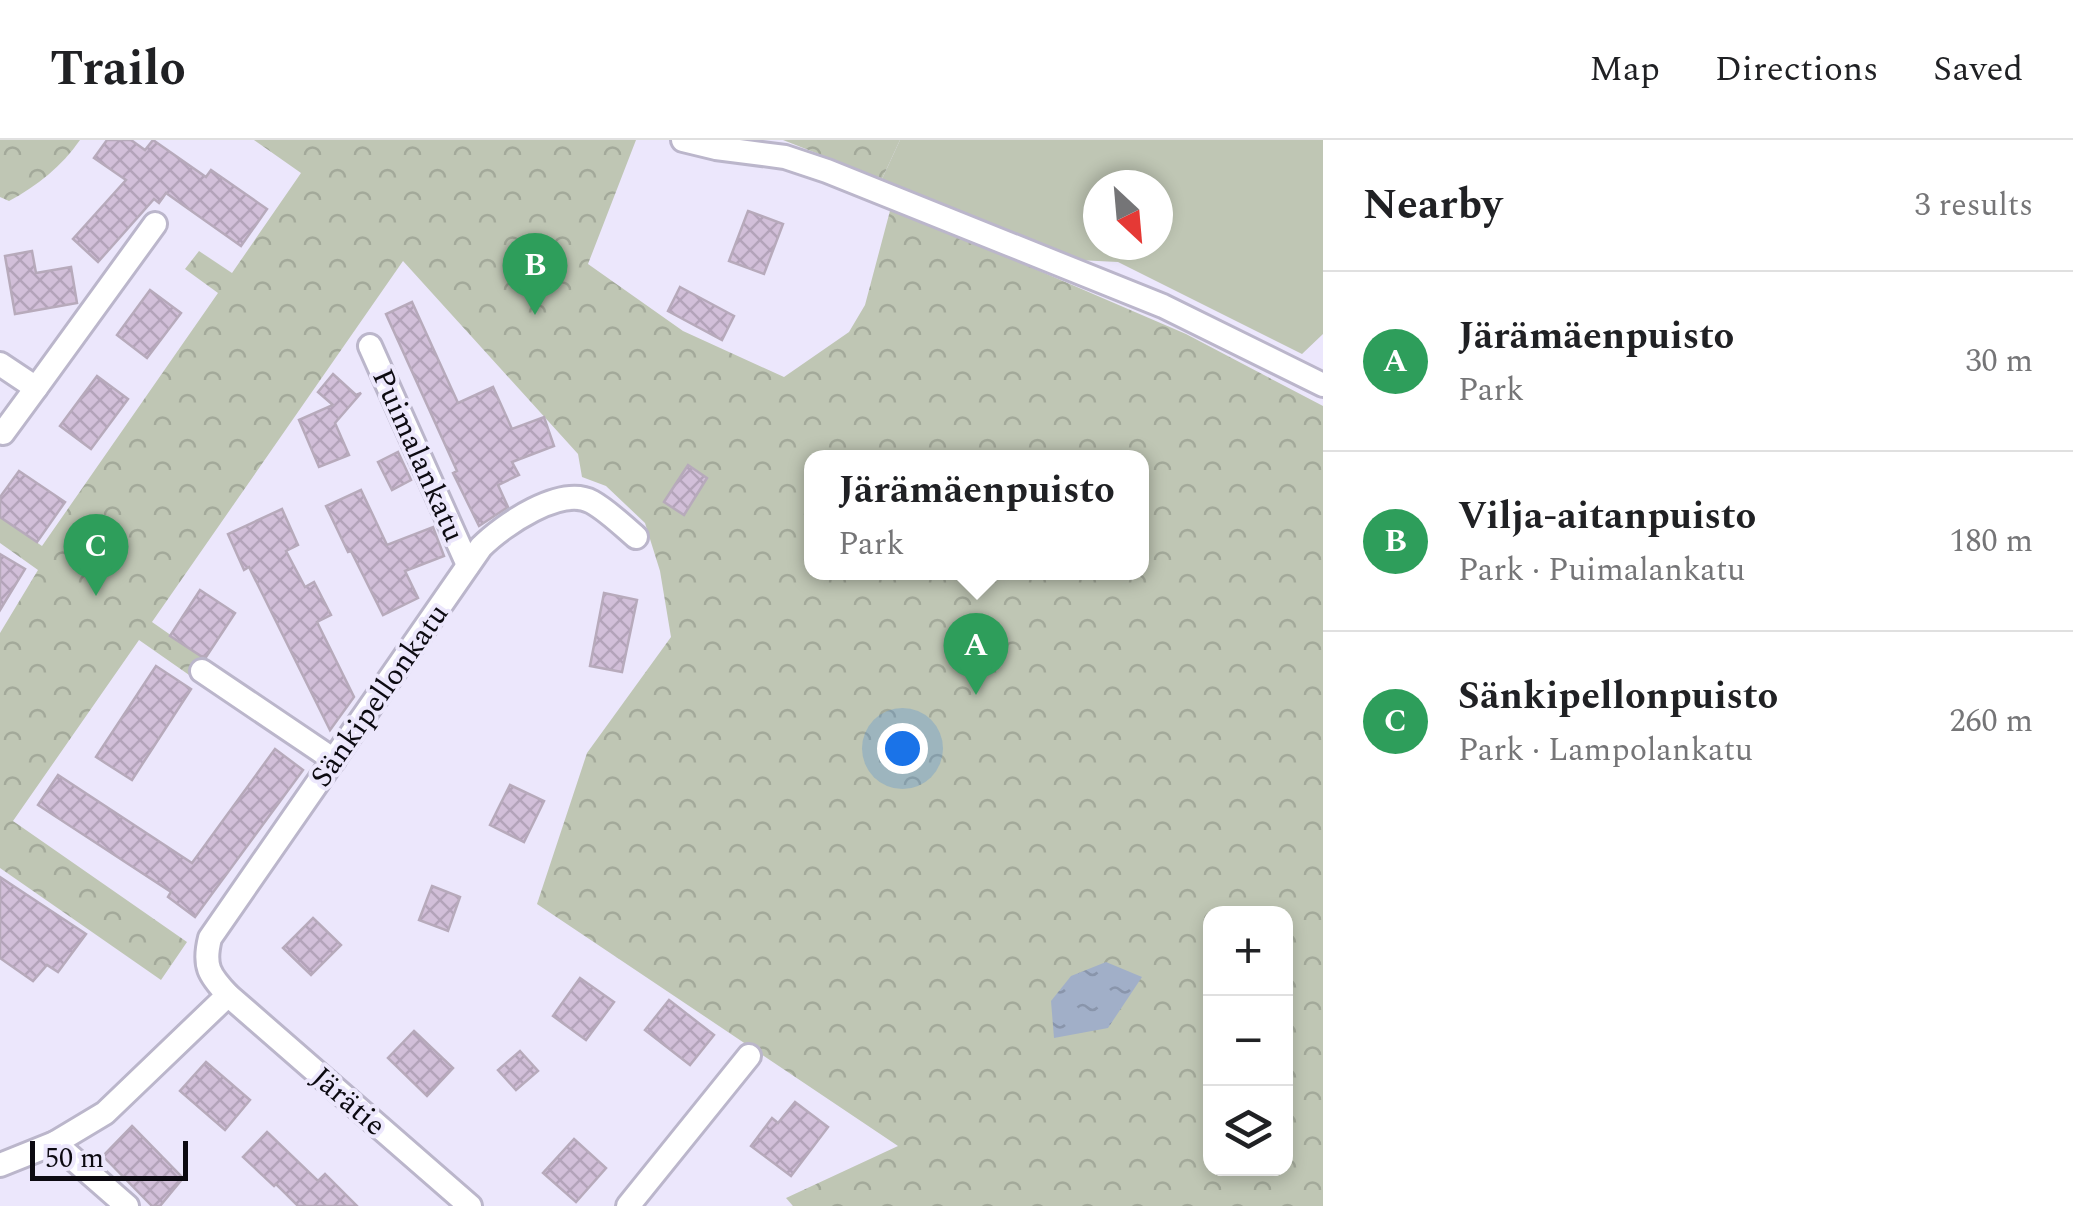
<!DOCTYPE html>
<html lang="en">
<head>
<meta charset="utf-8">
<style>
  body { margin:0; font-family:Spectral,serif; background:#f2f2f2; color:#202124 }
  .controls { position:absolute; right:30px; bottom:30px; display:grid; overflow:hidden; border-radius:20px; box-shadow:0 5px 15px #0003 }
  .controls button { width:90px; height:90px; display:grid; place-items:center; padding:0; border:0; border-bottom:2px solid #e0e0e0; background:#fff; color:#202124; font:50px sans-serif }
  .compass { position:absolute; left:1083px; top:30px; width:90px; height:90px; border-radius:50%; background:#fff; box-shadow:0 5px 15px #0003; rotate:154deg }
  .scale { position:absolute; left:30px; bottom:25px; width:158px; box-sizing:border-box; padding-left:10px; border:5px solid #0c0a11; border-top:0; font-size:28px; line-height:35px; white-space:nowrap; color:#0c0a11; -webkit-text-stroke:8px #ece7fc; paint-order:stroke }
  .you { position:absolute; left:902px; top:608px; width:35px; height:35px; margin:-25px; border:8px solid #fff; border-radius:50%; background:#1a73e8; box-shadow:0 0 0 15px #1a73e833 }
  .badge { display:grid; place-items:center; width:65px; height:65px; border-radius:50%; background:#d93025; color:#fff; font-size:32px; font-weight:700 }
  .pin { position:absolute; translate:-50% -82px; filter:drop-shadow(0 2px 5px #0008) }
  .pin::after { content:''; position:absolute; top:52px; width:35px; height:30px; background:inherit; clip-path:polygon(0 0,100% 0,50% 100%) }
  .popup { position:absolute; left:804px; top:310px; width:345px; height:130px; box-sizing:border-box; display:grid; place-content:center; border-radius:20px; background:#fff; filter:drop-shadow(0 2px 8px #0005); font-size:32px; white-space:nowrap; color:#757577 }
  .popup b { font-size:38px; color:#202124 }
  .popup::after { content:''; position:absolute; left:50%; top:100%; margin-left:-20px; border:20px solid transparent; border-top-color:#fff }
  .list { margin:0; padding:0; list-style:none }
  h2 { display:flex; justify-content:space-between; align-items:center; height:130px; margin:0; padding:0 40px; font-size:42px }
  h2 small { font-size:32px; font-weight:400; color:#757577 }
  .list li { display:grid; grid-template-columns:65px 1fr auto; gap:30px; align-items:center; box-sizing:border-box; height:180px; padding:0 40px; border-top:2px solid #e0e0e0 }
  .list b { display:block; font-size:38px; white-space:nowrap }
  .list p { margin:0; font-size:32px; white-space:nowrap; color:#757577 }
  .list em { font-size:32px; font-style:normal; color:#757577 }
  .icon { flex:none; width:55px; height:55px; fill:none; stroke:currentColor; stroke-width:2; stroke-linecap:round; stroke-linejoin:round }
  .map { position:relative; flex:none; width:1323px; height:1066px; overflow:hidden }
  header { display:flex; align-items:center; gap:60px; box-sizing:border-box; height:140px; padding:0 50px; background:#fff; border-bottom:2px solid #e0e0e0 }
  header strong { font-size:48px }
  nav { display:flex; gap:55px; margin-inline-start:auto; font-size:35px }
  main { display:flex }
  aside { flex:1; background:#fff }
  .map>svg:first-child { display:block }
  .green { fill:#bfc6b4; fill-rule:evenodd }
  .park { fill:url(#park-crowns); fill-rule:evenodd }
  .water { fill:url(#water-ripples) }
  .building { fill:url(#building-cross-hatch); stroke:#b7aabb; stroke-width:2.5 }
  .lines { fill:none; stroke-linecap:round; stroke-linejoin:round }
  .minor-casing { stroke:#bbb6cb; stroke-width:28 }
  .minor { stroke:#fff; stroke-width:22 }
  .labels { text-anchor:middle; stroke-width:8; stroke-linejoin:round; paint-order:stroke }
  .street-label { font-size:30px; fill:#0c0a11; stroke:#ece7fc }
</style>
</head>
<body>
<header>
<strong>Trailo</strong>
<nav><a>Map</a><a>Directions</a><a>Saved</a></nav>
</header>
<main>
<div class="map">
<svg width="1323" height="1066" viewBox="0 0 1323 1066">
  <defs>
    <pattern id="park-crowns" width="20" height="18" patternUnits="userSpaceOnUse" patternTransform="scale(2.5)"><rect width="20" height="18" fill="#bfc6b4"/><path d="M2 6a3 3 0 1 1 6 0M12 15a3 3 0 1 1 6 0" fill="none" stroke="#a3a99a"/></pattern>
    <pattern id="water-ripples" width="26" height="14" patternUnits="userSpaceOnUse" patternTransform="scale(2.5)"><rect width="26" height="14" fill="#a1afc8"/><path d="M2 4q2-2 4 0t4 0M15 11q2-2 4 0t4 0" fill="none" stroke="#8995ab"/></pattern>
    <pattern id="building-cross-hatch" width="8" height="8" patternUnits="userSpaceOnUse" patternTransform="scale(2.5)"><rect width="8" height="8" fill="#d2bfd9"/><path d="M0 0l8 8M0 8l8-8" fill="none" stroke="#b3a3b9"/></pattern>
  </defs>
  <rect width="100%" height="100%" fill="#ece7fc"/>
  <path class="green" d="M 900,0 L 1323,0 L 1323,194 L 1302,214 L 1118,122 L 1037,118 L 935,68 L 922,56 L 882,39 ZM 1098,45 L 1158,45 L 1158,105 L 1098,105 Z"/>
  <g class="park">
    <path d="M 0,0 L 80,0 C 62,26 37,46 9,61 L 0,57 Z"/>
    <path d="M 254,0 L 636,0 L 588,124 L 683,191 L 784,237 L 849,192 L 865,165 L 891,67 L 1186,194 L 1323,266 L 1323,1066 L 793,1066 L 786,1058 L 898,1006 L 537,764 L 587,613 L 671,497 L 660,431 L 645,383 L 606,346 L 582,337 L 578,314 L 403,121 L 152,482 L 215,526 L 202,544 L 139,500 L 13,681 L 187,802 L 161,840 L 0,728 L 0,493 L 38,430 L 0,403 L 0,377 L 42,406 L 218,153 L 185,129 L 199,111 L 232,133 L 301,33 ZM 811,318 L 1141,318 L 1141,432 L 811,432 ZM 1210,774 L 1286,774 L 1286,1028 L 1210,1028 Z"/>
    <path d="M 783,0 L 900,0 L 882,39 Z"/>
  </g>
  <path class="water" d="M 1106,822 L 1142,837 L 1108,888 L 1054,898 L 1051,861 L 1071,836 Z"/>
  <g class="building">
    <path d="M 107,0 L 131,0 L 145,10 L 153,0 L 206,37 L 211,30 L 267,69 L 241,106 L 166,53 L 159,63 L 154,59 L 98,122 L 73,99 L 126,40 L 94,18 Z"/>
    <path d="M 748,71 L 783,84 L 764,134 L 729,121 Z"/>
    <path d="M 32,111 L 36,133 L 71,127 L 77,163 L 15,174 L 5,116 Z"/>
    <path d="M 680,147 L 734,176 L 722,200 L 668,171 Z"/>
    <path d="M 150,150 L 181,173 L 147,218 L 117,195 Z"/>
    <path d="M 412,162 L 458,263 L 493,247 L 512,289 L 544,277 L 554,306 L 512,322 L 519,335 L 498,345 L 508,367 L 479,386 L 453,333 L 457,331 L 386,174 Z"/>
    <path d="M 333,234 L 356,255 L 361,253 L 335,283 L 349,315 L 319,327 L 299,280 L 333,265 L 318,252 Z"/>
    <path d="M 97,236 L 128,259 L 91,309 L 60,286 Z"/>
    <path d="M 398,312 L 411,340 L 392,350 L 378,322 Z"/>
    <path d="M 688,325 L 707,338 L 684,375 L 664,362 Z"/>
    <path d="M 19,331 L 65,362 L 37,402 L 0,377 L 0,357 Z"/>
    <path d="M 361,350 L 387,405 L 433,387 L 444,416 L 405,431 L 418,458 L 383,475 L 351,411 L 348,412 L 326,366 Z"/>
    <path d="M 282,369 L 298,405 L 286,411 L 305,447 L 314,442 L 331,475 L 317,482 L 354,557 L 330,590 L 249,427 L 244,430 L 228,394 Z"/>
    <path d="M 0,414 L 25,429 L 0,470 Z"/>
    <path d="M 200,450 L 235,473 L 206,517 L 201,516 L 170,496 Z"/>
    <path d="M 604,453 L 637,460 L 622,532 L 590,526 Z"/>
    <path d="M 156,526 L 191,549 L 132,640 L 96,617 Z"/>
    <path d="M 275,609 L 303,630 L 195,777 L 168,757 L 171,752 L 38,665 L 58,635 L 192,723 Z"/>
    <path d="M 510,645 L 544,661 L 524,702 L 490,685 Z"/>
    <path d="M 0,737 L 86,794 L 58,832 L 47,825 L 33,841 L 0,818 Z"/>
    <path d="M 432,746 L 460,757 L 448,791 L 419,780 Z"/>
    <path d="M 313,778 L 341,805 L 311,835 L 283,808 Z"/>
    <path d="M 580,838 L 614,862 L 586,900 L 553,876 Z"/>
    <path d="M 669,860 L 714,895 L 690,925 L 645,890 Z"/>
    <path d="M 414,891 L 453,928 L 427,956 L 388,918 Z"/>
    <path d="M 520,911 L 538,931 L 516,950 L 498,930 Z"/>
    <path d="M 206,922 L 250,960 L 225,990 L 180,951 Z"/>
    <path d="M 795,962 L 828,987 L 791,1036 L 751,1006 L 772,978 L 778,983 Z"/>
    <path d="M 132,986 L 183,1038 L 160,1066 L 152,1066 L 103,1016 Z"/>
    <path d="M 267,992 L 318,1041 L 325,1034 L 357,1066 L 298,1066 L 276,1044 L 274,1046 L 243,1017 Z"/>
    <path d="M 574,999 L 606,1028 L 576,1062 L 543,1033 Z"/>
  </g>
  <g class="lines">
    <g class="minor-casing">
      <g id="minor">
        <path d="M 683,0 L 716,8 L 785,17 L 827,31 L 1163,166 L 1323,245"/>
        <path d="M 370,206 L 468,425"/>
        <path d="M 0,224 L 36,248 L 155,84"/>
        <path d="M 3,293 L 36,248"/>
        <path d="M 202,531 L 334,620"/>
        <path d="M 55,1003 L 127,1066"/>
        <path d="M 0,1025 L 55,1003 L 105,973 L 228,855"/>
        <path d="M 470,1066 L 228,855 C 209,835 203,826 210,798 L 481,407 C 503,385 561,345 592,362 C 608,371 622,385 636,397"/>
        <path d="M 628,1066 L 749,916"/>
      </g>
    </g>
    <use href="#minor" class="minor"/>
  </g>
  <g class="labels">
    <g class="street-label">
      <text transform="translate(419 315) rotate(66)" y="10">Puimalankatu</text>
      <text transform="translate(379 555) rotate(-55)" y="10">Sänkipellonkatu</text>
      <text transform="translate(349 961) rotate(41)" y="10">Järätie</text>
    </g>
  </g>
</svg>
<div class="controls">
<button>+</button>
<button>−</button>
<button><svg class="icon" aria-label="layers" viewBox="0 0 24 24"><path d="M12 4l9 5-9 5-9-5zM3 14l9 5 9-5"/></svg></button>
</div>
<svg class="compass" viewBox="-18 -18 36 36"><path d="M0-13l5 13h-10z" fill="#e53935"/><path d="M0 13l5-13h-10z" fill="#757577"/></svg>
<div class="scale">50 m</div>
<div class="you"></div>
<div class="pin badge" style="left:976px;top:555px;background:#2e9e5b">A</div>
<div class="popup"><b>Järämäenpuisto</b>Park</div>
<div class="pin badge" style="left:535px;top:175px;background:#2e9e5b">B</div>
<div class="pin badge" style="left:96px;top:456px;background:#2e9e5b">C</div>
</div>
<aside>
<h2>Nearby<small>3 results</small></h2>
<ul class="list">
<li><span class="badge" style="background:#2e9e5b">A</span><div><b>Järämäenpuisto</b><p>Park</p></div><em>30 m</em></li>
<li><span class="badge" style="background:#2e9e5b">B</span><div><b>Vilja-aitanpuisto</b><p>Park · Puimalankatu</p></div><em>180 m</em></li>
<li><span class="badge" style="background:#2e9e5b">C</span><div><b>Sänkipellonpuisto</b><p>Park · Lampolankatu</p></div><em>260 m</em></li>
</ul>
</aside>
</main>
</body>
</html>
